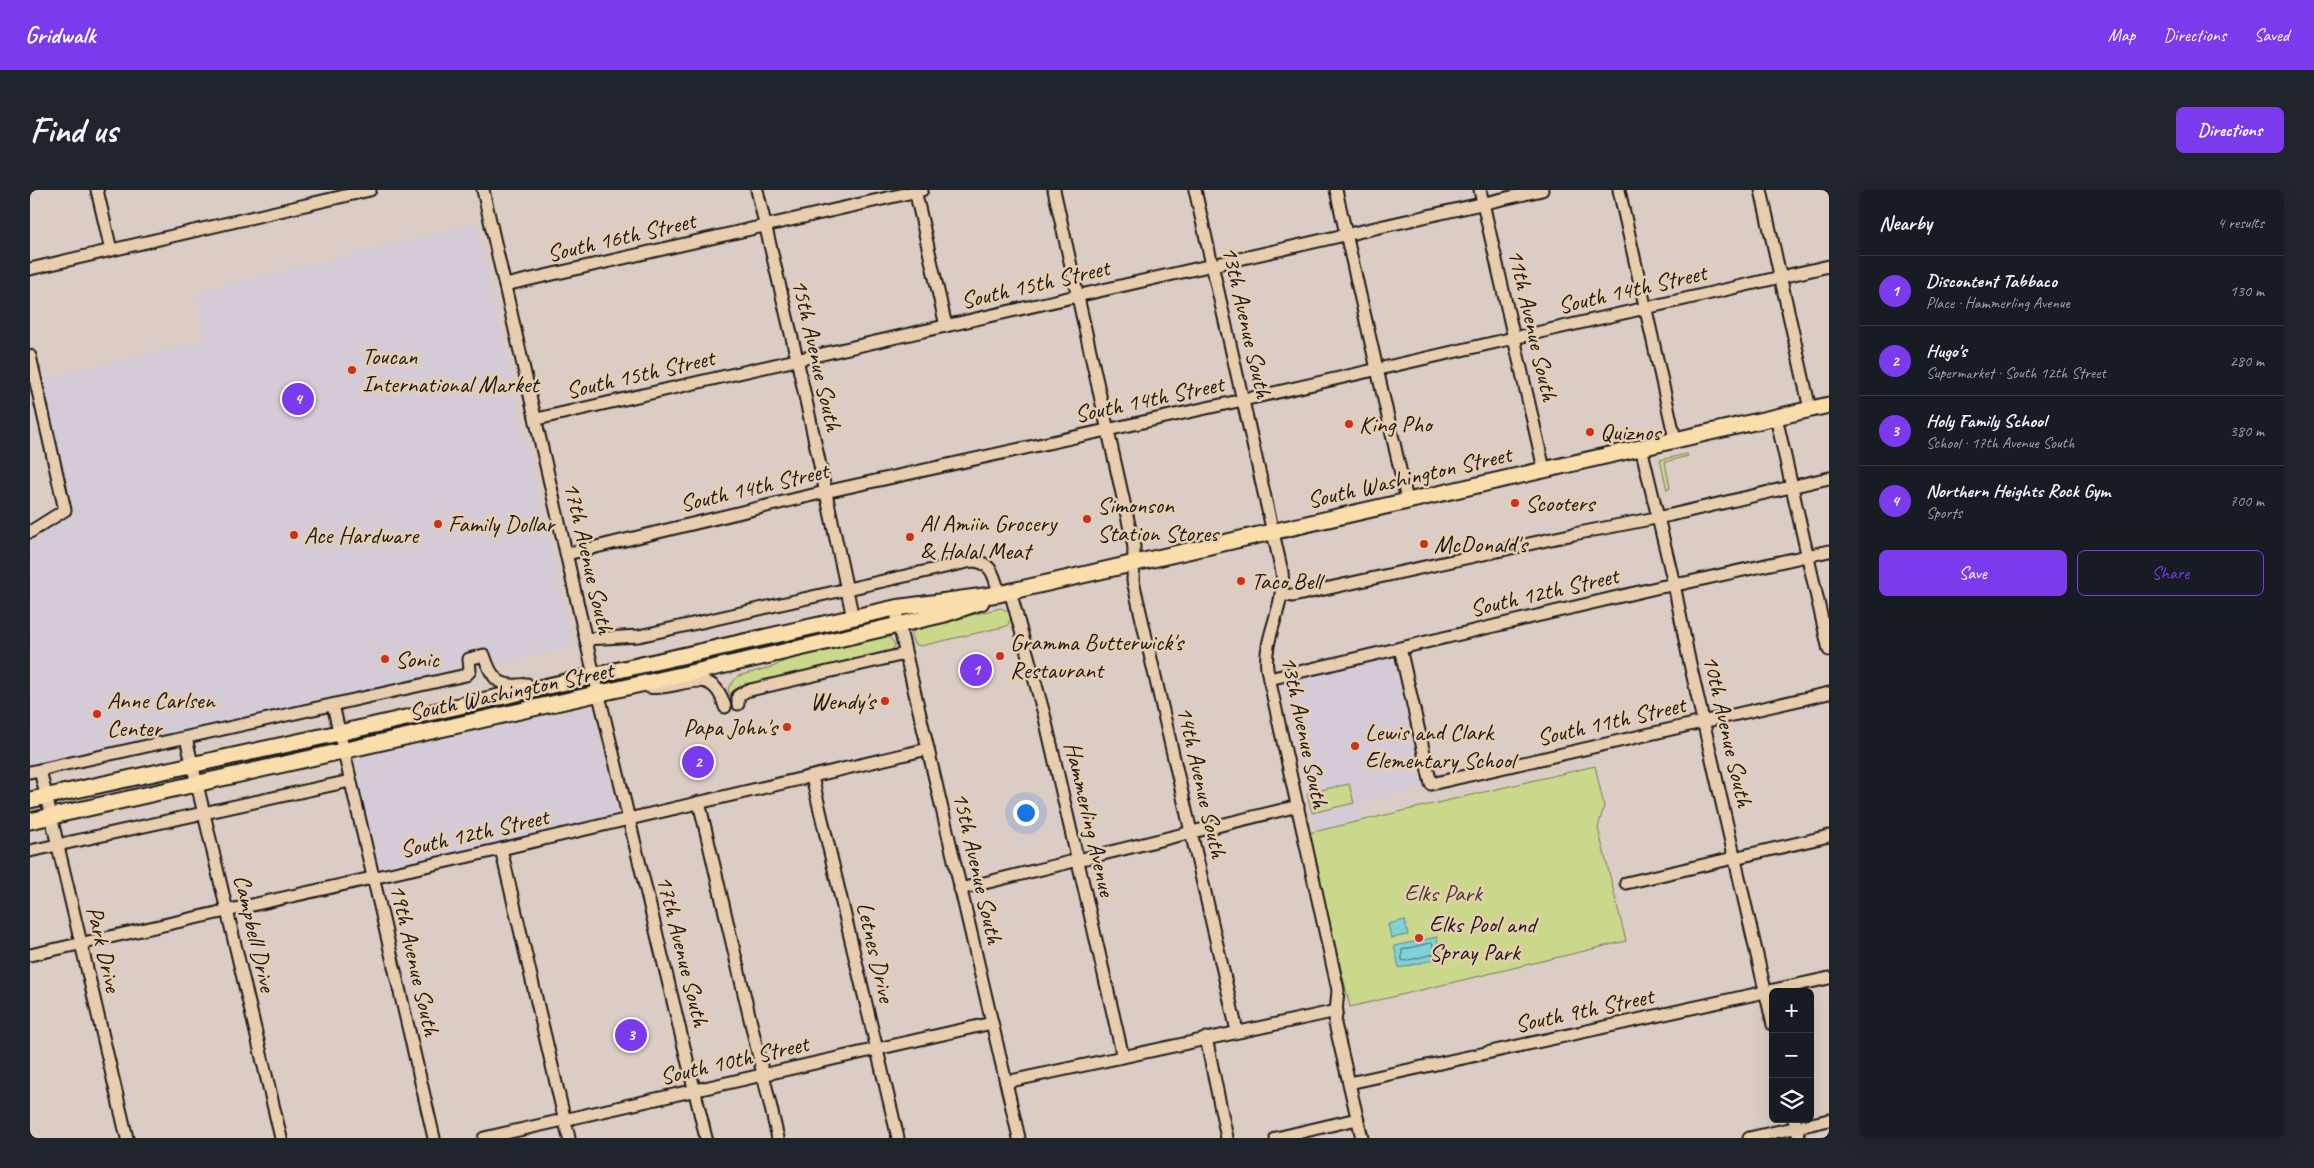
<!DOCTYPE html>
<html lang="en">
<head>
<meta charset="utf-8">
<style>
  body { margin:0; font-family:Caveat,sans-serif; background:#20242c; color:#f1f3f6 }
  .controls { position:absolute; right:15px; bottom:15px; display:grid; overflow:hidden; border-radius:8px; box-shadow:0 5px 20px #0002 }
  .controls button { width:45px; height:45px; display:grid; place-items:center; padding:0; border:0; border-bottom:1px solid #363941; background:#171b24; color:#f1f3f6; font:25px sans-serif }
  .you { position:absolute; left:995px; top:622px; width:18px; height:18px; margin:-12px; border:4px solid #fff; border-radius:50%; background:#1a73e8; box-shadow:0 0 0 8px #1a73e833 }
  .badge { display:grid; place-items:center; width:32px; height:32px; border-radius:50%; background:#7c3aed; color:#fff; font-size:16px; font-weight:700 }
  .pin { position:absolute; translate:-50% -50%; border:2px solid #fff; box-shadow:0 1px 5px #0006 }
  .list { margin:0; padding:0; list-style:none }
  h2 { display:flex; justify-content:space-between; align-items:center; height:65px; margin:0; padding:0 20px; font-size:21px }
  h2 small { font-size:16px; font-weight:400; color:#9ea1a6 }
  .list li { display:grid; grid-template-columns:32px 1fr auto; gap:15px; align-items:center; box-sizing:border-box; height:70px; padding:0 20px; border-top:1px solid #363941 }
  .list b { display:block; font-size:19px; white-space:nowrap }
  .list p { margin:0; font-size:16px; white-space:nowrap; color:#9ea1a6 }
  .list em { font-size:16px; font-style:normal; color:#9ea1a6 }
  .actions { display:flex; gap:10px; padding:15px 20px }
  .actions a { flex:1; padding:11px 0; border:1px solid #7c3aed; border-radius:8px; text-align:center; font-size:18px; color:#7c3aed }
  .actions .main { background:#7c3aed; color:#fff }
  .icon { flex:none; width:28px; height:28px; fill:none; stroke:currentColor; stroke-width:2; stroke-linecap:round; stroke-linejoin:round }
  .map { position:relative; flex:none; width:1799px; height:948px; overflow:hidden; border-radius:8px }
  header { display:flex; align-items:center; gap:30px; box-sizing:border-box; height:70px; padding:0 25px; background:#7c3aed; color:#fff }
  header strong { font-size:24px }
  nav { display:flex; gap:28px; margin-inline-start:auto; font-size:18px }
  .intro { display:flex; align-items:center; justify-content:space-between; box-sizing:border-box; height:120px; padding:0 30px }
  h1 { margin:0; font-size:35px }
  .button { padding:12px 22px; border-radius:8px; background:#7c3aed; color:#fff; font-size:18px; font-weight:700 }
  main { display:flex; gap:30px; padding:0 30px }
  aside { flex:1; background:#171b24; border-radius:8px; box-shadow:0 5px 20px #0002 }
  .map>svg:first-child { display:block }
  .built { fill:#d4cbd6 }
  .green { fill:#cad88b; stroke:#737a54 }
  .water { fill:#80d2d6; stroke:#58898c }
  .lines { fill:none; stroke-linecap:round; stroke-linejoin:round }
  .shore { stroke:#446566; stroke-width:1 }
  .minor-casing { stroke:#1c1c1c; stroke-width:15 }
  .major-casing { stroke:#1c1c1c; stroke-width:19 }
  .minor { stroke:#e8ceaf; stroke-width:11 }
  .major { stroke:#f9ddab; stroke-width:15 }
  .poi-dot { fill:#c8321e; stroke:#e8ceaf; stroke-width:2 }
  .labels { text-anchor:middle; stroke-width:5; stroke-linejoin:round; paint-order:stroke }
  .street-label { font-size:24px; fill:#1c1c1c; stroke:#e8ceaf }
  .poi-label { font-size:24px; fill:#1c1c1c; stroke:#e8ceaf; text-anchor:start }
  .park-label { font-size:24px; fill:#3f4232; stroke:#e8ceaf }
</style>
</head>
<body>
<header>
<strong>Gridwalk</strong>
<nav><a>Map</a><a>Directions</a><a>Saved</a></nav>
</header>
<div class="intro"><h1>Find us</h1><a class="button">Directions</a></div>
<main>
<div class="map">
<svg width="1799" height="948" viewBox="0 0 1799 948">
  <rect width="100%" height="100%" fill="#dcccc6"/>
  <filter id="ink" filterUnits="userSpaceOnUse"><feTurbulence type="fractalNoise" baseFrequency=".02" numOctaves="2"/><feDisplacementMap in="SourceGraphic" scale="10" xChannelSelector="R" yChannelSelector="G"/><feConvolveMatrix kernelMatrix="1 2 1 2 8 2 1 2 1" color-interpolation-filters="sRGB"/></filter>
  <g filter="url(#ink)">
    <g class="built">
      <path d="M 446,33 L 543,457 L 0,578 L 0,352 L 43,324 L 13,188 L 176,150 L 166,102 Z"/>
      <path d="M 1361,460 L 1393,599 L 1327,614 L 1349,708 L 1306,716 L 1250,486 Z"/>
      <path d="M 562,516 L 588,627 L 347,682 L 323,569 Z"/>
    </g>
    <g class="green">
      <path d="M 1657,264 L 1658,266 L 1635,272 L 1640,298 L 1637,300 L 1630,270 Z"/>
      <path d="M 971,418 L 978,421 L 982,427 L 977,436 L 891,456 L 884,454 L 881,445 L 886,438 Z"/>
      <path d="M 855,445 L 861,449 L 865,455 L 860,464 L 710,497 L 704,502 L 701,509 L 698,498 L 708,486 L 745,476 L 763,466 Z"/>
      <path d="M 1565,576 L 1574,616 L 1568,638 L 1596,751 L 1320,817 L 1279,643 Z"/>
      <path d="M 1319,594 L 1324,613 L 1282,623 L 1277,603 Z"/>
    </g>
    <g class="water">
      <path d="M 1375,730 L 1378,745 L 1361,748 L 1358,734 Z"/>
      <path d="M 1407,747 L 1411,768 L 1369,778 L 1364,756 Z"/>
    </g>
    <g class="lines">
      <path class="shore" d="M 1401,753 L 1403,755 L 1404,764 L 1375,771 L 1372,770 L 1372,760 Z"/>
      <g class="minor-casing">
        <g id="minor">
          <path d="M 67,0 L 81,60"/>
          <path d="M 453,0 L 560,468 L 676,948"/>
          <path d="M 727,0 L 767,169 L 823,428"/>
          <path d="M 885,0 L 916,136"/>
          <path d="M 1024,0 L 1104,357 L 1103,391 L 1207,841"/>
          <path d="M 1165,0 L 1252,382 C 1256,416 1233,446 1237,479 L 1308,800 L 1305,834 L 1332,948"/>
          <path d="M 1306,0 L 1377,310"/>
          <path d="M 1450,0 L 1514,279"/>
          <path d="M 1589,0 L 1645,249"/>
          <path d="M 1731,0 L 1780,219"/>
          <path d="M 0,79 L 340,0"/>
          <path d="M 475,95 L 892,0"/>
          <path d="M 0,166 L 35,320 L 0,342"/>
          <path d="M 1746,227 L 1799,460"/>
          <path d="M 507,229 L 1512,0"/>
          <path d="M 1611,257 L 1644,394 L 1658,465 L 1743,835"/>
          <path d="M 537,364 L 795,302 L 1213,210 L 1799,76"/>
          <path d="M 980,401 L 1014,524 L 1093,867"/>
          <path d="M 1251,404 L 1263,406 L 1544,344 L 1641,325 L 1799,288"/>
          <path d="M 865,418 L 989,948"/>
          <path d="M 556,449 L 609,446 L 942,371 C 962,371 965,388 969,404"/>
          <path d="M 1370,458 L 1401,594 L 1799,503"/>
          <path d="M 1239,489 L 1630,397 L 1655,393 L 1799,361"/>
          <path d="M 619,497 C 648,502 682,470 695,517"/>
          <path d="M 708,514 L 708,506 L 716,501 L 875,464"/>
          <path d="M 303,515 L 404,948"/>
          <path d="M 156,548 L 251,948"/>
          <path d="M 10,580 L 97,948"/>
          <path d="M 0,582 L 436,485 L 440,481 L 439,469 L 454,465 C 462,490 470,499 497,494"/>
          <path d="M 782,587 L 868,948"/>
          <path d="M 669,612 L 748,948"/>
          <path d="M 471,659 L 539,948"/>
          <path d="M 0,661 L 320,591"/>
          <path d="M 1596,693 L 1799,646"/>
          <path d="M 930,699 L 1268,616"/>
          <path d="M 0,765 L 471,659 L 898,559"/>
          <path d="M 1176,848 L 1197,948"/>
          <path d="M 976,892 L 1307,821"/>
          <path d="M 1319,893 L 1799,788"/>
          <path d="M 1764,929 L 1769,948"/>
          <path d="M 454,948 L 962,833"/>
          <path d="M 1246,948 L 1327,929"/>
          <path d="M 1719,948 L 1799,930"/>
        </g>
      </g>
      <g class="major-casing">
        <g id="major">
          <path d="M 0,610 L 309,543 L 865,418 L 969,404 L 1799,215"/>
          <path d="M 0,631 L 740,465 L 915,424 L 951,412"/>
        </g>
      </g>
      <use href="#minor" class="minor"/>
      <use href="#major" class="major"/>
    </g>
  </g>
  <g class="poi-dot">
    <circle cx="322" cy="180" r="5"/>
    <circle cx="1319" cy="234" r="5"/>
    <circle cx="1560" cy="242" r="5"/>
    <circle cx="1485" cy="313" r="5"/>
    <circle cx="1057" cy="329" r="5"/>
    <circle cx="408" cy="334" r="5"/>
    <circle cx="264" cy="345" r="5"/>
    <circle cx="880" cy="347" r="5"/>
    <circle cx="1394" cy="354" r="5"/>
    <circle cx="1211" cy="391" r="5"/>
    <circle cx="970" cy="466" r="5"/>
    <circle cx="355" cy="469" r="5"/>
    <circle cx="855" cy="511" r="5"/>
    <circle cx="67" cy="524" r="5"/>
    <circle cx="757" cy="537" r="5"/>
    <circle cx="1325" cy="556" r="5"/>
    <circle cx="1389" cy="748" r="5"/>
  </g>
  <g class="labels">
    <g class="street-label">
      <text transform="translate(591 47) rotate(-13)" y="8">South 16th Street</text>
      <text transform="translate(1005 94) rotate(-13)" y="8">South 15th Street</text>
      <text transform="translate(1602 99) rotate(-13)" y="8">South 14th Street</text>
      <text transform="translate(1217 132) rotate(77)" y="8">13th Avenue South</text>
      <text transform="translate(1503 135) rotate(77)" y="8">11th Avenue South</text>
      <text transform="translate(787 165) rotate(77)" y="8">15th Avenue South</text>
      <text transform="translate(610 184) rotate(-13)" y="8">South 15th Street</text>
      <text transform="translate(1119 209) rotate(-12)" y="8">South 14th Street</text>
      <text transform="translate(1379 287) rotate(-13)" y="8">South Washington Street</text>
      <text transform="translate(724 297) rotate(-13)" y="8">South 14th Street</text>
      <text transform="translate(559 368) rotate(77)" y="8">17th Avenue South</text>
      <text transform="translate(1514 402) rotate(-13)" y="8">South 12th Street</text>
      <text transform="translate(481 501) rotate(-12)" y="8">South Washington Street</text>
      <text transform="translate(1581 531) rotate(-13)" y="8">South 11th Street</text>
      <text transform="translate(1698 541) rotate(77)" y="8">10th Avenue South</text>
      <text transform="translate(1275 542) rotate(78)" y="8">13th Avenue South</text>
      <text transform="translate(1172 592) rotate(77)" y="8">14th Avenue South</text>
      <text transform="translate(1060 629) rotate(77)" y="8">Hammerling Avenue</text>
      <text transform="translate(444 643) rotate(-13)" y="8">South 12th Street</text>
      <text transform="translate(948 678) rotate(77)" y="8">15th Avenue South</text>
      <text transform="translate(225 743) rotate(77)" y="8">Campbell Drive</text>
      <text transform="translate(74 759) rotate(77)" y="8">Park Drive</text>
      <text transform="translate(653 761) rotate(76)" y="8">17th Avenue South</text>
      <text transform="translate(846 762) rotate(77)" y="8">Letnes Drive</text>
      <text transform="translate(385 770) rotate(77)" y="8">19th Avenue South</text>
      <text transform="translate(1554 820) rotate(-12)" y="8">South 9th Street</text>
      <text transform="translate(704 870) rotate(-13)" y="8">South 10th Street</text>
    </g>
    <g class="poi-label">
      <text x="332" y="174">Toucan<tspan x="332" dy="28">International Market</tspan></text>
      <text x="1329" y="242">King Pho</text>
      <text x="1570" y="250">Quiznos</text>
      <text x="1495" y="321">Scooters</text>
      <text x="1067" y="323">Simonson<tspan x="1067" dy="28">Station Stores</tspan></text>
      <text x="890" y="341">Al Amiin Grocery<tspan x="890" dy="28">&amp; Halal Meat</tspan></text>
      <text x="418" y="342">Family Dollar</text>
      <text x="274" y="353">Ace Hardware</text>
      <text x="1404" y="362">McDonald's</text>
      <text x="1221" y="399">Taco Bell</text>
      <text x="980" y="460">Gramma Butterwick's<tspan x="980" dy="28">Restaurant</tspan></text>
      <text x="365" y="477">Sonic</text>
      <text x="77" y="518">Anne Carlsen<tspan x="77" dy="28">Center</tspan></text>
      <text x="845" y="519" text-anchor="end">Wendy's</text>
      <text x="747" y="545" text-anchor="end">Papa John's</text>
      <text x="1335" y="550">Lewis and Clark<tspan x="1335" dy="28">Elementary School</tspan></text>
      <text x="1399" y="742">Elks Pool and<tspan x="1399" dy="28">Spray Park</tspan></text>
    </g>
    <g class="park-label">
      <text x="1413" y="711">Elks Park</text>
    </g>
  </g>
</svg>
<div class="controls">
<button>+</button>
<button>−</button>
<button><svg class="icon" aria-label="layers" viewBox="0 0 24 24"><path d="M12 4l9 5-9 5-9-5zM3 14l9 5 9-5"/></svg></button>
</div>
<div class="you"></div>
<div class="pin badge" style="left:946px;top:480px">1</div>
<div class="pin badge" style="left:668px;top:572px">2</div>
<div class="pin badge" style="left:601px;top:845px">3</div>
<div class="pin badge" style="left:268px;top:209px">4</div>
</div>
<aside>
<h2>Nearby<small>4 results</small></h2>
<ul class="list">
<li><span class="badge">1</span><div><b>Discontent Tabbaco</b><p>Place · Hammerling Avenue</p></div><em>130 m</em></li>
<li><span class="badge">2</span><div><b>Hugo's</b><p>Supermarket · South 12th Street</p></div><em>280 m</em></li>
<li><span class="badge">3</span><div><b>Holy Family School</b><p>School · 17th Avenue South</p></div><em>380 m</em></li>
<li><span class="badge">4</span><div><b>Northern Heights Rock Gym</b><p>Sports</p></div><em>700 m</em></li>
</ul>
<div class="actions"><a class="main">Save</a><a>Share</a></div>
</aside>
</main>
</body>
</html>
